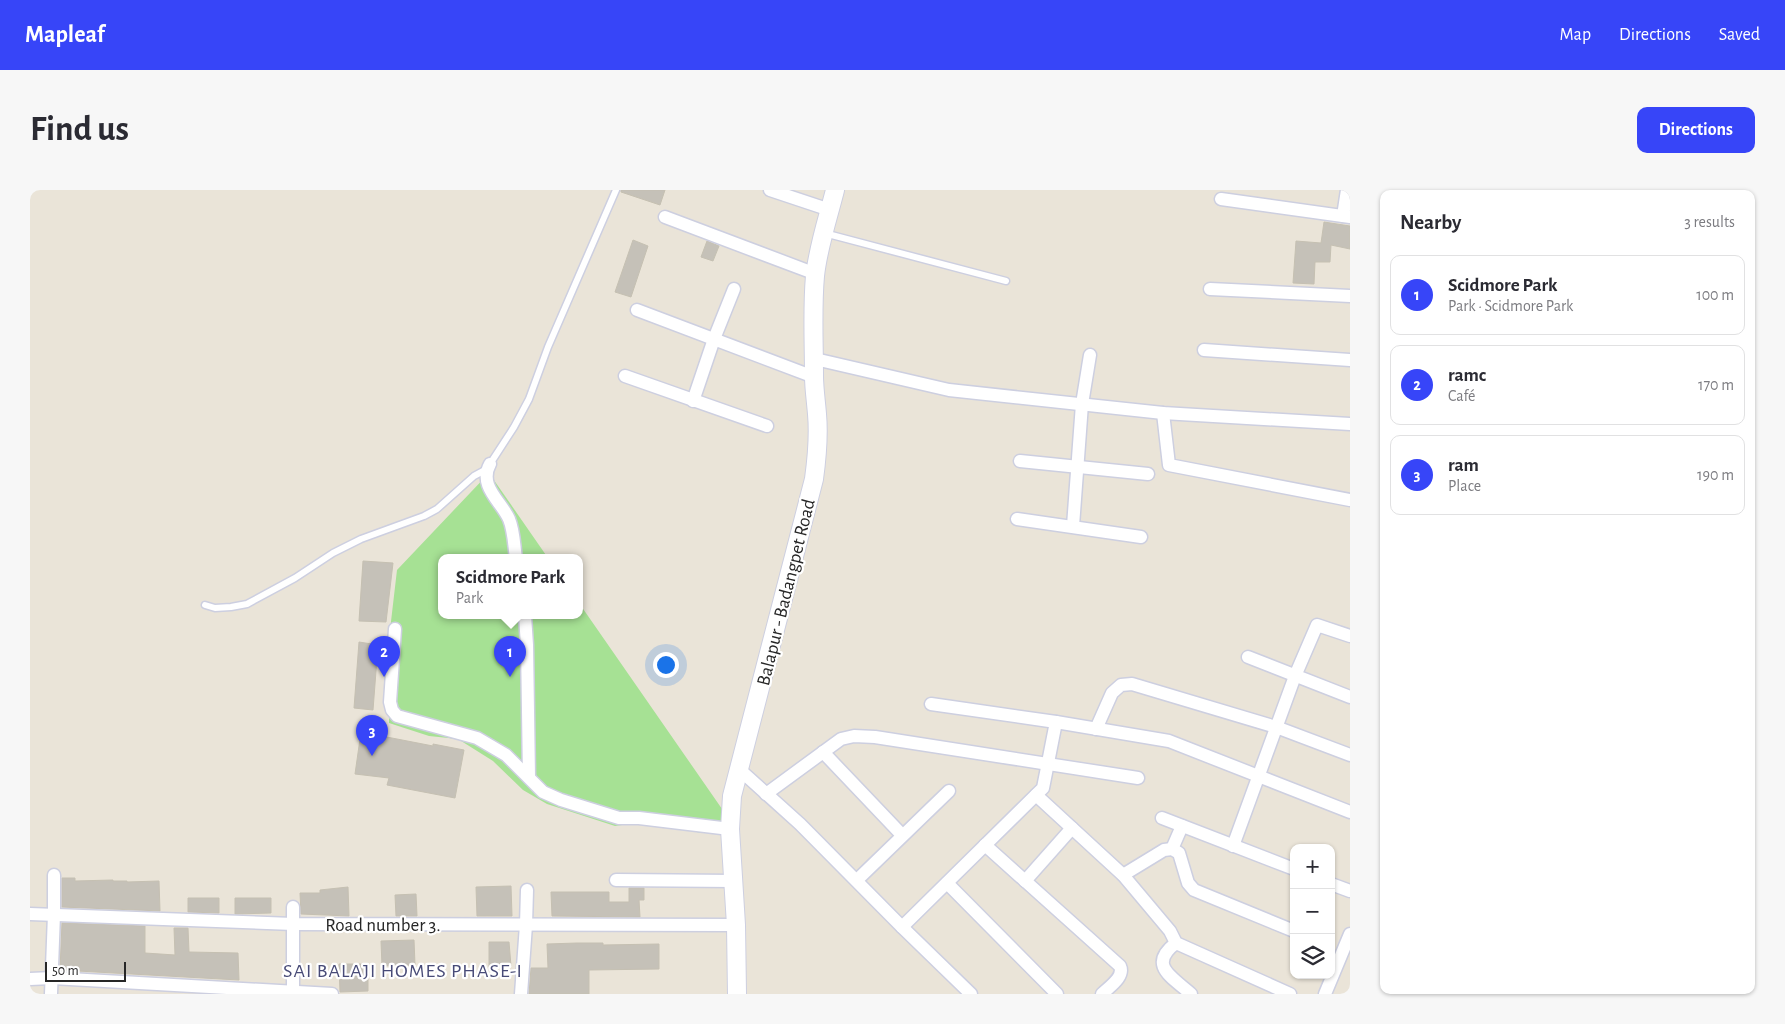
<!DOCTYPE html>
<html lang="en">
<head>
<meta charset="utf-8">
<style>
  body { margin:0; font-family:"Alegreya Sans",sans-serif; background:#f7f7f7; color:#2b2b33 }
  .controls { position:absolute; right:15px; bottom:15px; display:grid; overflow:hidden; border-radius:10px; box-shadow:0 1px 4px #0004 }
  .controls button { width:45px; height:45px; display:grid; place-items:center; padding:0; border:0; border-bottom:1px solid #e1e1e2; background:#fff; color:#2b2b33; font:25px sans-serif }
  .scale { position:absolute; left:15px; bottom:12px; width:81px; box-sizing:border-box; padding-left:5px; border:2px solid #272727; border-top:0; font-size:14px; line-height:18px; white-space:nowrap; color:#272727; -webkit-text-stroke:4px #fff; paint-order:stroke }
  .you { position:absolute; left:635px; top:474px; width:18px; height:18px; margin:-12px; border:4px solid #fff; border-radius:50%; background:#1a73e8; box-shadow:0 0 0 8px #1a73e833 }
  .badge { display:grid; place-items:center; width:32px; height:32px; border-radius:50%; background:#3745f8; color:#fff; font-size:16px; font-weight:700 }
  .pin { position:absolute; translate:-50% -41px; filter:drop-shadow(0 1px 2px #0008) }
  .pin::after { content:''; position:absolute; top:26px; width:18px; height:15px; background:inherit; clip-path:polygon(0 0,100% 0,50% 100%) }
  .popup { position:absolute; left:408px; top:364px; width:145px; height:65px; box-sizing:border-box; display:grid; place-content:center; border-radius:10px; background:#fff; filter:drop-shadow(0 1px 4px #0005); font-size:16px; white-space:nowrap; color:#7c7c81 }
  .popup b { font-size:19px; color:#2b2b33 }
  .popup::after { content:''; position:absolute; left:50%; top:100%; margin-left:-10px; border:10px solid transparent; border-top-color:#fff }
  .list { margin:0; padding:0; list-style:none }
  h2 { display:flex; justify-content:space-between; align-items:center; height:65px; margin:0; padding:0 20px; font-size:21px }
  h2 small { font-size:16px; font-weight:400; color:#7c7c81 }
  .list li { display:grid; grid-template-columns:32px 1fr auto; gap:15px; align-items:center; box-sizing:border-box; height:80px; margin:0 10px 10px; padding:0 10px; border:1px solid #e1e1e2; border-radius:10px }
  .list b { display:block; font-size:19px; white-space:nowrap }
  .list p { margin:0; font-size:16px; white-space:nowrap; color:#7c7c81 }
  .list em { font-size:16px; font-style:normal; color:#7c7c81 }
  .icon { flex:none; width:28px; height:28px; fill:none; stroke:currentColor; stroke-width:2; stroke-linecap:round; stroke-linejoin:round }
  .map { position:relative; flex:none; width:1320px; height:804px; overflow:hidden; border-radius:10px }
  header { display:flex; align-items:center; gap:30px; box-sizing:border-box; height:70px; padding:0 25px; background:#3745f8; color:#fff }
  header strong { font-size:24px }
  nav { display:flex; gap:28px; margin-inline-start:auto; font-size:18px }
  .intro { display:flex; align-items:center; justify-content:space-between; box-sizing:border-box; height:120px; padding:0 30px }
  h1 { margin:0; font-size:35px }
  .button { padding:12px 22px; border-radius:10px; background:#3745f8; color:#fff; font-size:18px; font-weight:700 }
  main { display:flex; gap:30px; padding:0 30px }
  aside { flex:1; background:#fff; border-radius:10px; box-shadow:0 1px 4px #0004 }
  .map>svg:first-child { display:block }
  .green { fill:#a6e194 }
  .building { fill:#c5c1b8; stroke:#c5c0b2 }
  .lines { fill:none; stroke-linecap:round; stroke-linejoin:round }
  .lane-casing { stroke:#cdcfe0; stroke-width:9 }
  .street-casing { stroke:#cdcfe0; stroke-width:15 }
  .secondary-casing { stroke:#cdcfe0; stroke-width:20 }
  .lane { stroke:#fff; stroke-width:6 }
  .street { stroke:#fff; stroke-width:12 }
  .secondary { stroke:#fff; stroke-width:18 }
  .labels { text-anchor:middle; stroke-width:4.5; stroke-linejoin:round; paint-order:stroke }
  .street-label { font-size:19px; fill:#272727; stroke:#fff }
  .neighbourhood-label { font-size:20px; letter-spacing:1px; fill:#484b77; stroke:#fff }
</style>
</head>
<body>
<header>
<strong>Mapleaf</strong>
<nav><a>Map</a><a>Directions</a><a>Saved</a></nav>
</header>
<div class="intro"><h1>Find us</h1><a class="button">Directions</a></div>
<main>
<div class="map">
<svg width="1320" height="804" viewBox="0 0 1320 804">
  <rect width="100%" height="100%" fill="#eae4d8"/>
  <path class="green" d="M 459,283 L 518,368 L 411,368 L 411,426 L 549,426 L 549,413 L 699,629 L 671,643 L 620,631 L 585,636 L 517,614 L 493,600 L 463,571 L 428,549 L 399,546 L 359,533 L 360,440 L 367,380 Z"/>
  <g class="building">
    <path d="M 591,0 L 635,0 L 630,15 L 591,2 Z"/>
    <path d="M 1294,32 L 1320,36 L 1320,59 L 1301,55 L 1300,72 L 1285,72 L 1284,94 L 1263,93 L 1266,51 L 1291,53 Z"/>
    <path d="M 603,50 L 618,56 L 601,107 L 585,102 Z"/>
    <path d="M 677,51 L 689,56 L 683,71 L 671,67 Z"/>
    <path d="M 333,371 L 363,373 L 356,432 L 329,431 Z"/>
    <path d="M 329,452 L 348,455 L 343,520 L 324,518 Z"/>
    <path d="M 331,542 L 403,556 L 403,554 L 434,560 L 425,608 L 357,595 L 359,588 L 325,584 Z"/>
    <path d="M 32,688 L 45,688 L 45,691 L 83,690 L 83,691 L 97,691 L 97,692 L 129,691 L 130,721 L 32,717 Z"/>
    <path d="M 481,696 L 482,726 L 447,726 L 446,697 Z"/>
    <path d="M 318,697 L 319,726 L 271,724 L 270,703 L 290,703 L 290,700 Z"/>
    <path d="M 599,698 L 614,698 L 614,710 L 609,710 L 610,727 L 522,726 L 521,702 L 579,702 L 579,712 L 599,712 Z"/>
    <path d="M 386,704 L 387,726 L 366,726 L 365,705 Z"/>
    <path d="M 158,708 L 189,708 L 189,723 L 158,722 Z"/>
    <path d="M 205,708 L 241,708 L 241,723 L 205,724 Z"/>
    <path d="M 32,733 L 115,736 L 115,763 L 145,765 L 144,738 L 158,738 L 159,762 L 208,763 L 209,790 L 30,780 Z"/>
    <path d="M 384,750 L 385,775 L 352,776 L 351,751 Z"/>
    <path d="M 459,752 L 479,752 L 481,776 L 459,777 Z"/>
    <path d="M 547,753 L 573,753 L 573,755 L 629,754 L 629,779 L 559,780 L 559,804 L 499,804 L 501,778 L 518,778 L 517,754 Z"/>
    <path d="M 309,774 L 338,774 L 338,801 L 310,802 Z"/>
  </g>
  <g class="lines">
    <g class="lane-casing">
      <g id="lane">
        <path d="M 794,43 L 976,91"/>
        <path d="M 460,274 L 484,237 L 499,209 L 518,157 L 586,0"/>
        <path d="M 175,415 L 185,418 L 201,417 L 217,414 L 265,388 L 303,363 L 331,349 L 394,326 L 407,319 L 444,286 L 457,279"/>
      </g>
    </g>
    <g class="street-casing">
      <g id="street">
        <path d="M 740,0 L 800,20"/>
        <path d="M 1191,9 L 1320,27"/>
        <path d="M 1313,26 L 1317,0"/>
        <path d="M 635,27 L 786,84"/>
        <path d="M 1180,99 L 1320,106"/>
        <path d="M 607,120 L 784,187"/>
        <path d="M 1174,160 L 1320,170"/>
        <path d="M 785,169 L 919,200 L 1133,223 L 1320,234"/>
        <path d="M 595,186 L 737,236"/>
        <path d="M 663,211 L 684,149 L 704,99"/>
        <path d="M 1133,223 L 1139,275 L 1320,310"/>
        <path d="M 990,271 L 1118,284"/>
        <path d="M 460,274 C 448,296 471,311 479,329 C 484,341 484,356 486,368"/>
        <path d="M 987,329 L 1111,347"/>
        <path d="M 1043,336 L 1052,214 L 1060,165"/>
        <path d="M 495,426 L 497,455 L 499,587"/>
        <path d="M 365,439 L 360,512 L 362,520 L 367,526 L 447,548 L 476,565 L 513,602 L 531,610 L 589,628 L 609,628 L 700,639"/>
        <path d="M 1218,467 L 1320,507"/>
        <path d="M 901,514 L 1026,532 L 1139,551 L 1320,622"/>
        <path d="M 1066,539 L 1082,503 L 1091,495 L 1102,494 L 1246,537 L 1320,565"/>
        <path d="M 793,562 L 872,645"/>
        <path d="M 710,580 L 770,634 L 872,737 L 941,804"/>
        <path d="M 736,604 L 811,549 L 824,546 L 845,547 L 1108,588"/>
        <path d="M 1006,605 L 1093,685 L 1140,741 L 1146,753 L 1260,804"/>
        <path d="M 1132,628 L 1264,679"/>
        <path d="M 955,655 L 1090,776 C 1095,787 1079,797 1072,804"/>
        <path d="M 1203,656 L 1265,486 L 1287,435 L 1320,446"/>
        <path d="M 1142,659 L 1152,636"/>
        <path d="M 1093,685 L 1134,660 L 1142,659 L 1149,663 L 1158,693 L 1164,700 L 1264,741"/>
        <path d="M 586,690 L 704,691"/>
        <path d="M 827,690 L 919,601"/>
        <path d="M 995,691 L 1042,638"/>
        <path d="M 917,693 L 1027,804"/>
        <path d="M 1301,694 L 1320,701"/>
        <path d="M 263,717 L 263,804"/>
        <path d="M 0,724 L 263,734 L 706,735"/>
        <path d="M 872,737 L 1013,598 L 1026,532"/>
        <path d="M 1146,753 C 1117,775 1142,787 1161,804"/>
        <path d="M 0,789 L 22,788 L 302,804"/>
        <path d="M 21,804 L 24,724 L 24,685"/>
        <path d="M 491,804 L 496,735 L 497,700"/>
        <path d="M 1295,804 L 1320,744"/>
      </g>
    </g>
    <g class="secondary-casing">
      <path id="secondary" d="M 707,804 L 706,735 L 700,639 L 702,606 L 784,289 C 787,267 789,246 787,224 C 786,211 784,198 784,186 C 784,152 782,119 785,86 C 788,57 798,28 805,0"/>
    </g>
    <use href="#lane" class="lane"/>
    <use href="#street" class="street"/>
    <use href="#secondary" class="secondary"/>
  </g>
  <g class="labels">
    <g class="street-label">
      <text transform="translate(755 402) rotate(-76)" y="7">Balapur - Badangpet Road</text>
      <text x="353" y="741">Road number 3.</text>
    </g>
    <g class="neighbourhood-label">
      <text x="373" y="787">SAI BALAJI HOMES PHASE-I</text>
    </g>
  </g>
</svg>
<div class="controls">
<button>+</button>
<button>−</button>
<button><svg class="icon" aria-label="layers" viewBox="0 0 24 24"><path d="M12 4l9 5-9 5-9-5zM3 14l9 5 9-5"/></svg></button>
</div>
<div class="scale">50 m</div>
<div class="you"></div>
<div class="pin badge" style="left:480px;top:487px">1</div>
<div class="popup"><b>Scidmore Park</b>Park</div>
<div class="pin badge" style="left:354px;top:487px">2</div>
<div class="pin badge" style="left:342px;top:566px">3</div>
</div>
<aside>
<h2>Nearby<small>3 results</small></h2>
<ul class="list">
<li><span class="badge">1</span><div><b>Scidmore Park</b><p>Park · Scidmore Park</p></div><em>100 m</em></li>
<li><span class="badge">2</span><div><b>ramc</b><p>Café</p></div><em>170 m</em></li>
<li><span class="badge">3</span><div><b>ram</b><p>Place</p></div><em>190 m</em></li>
</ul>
</aside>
</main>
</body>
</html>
